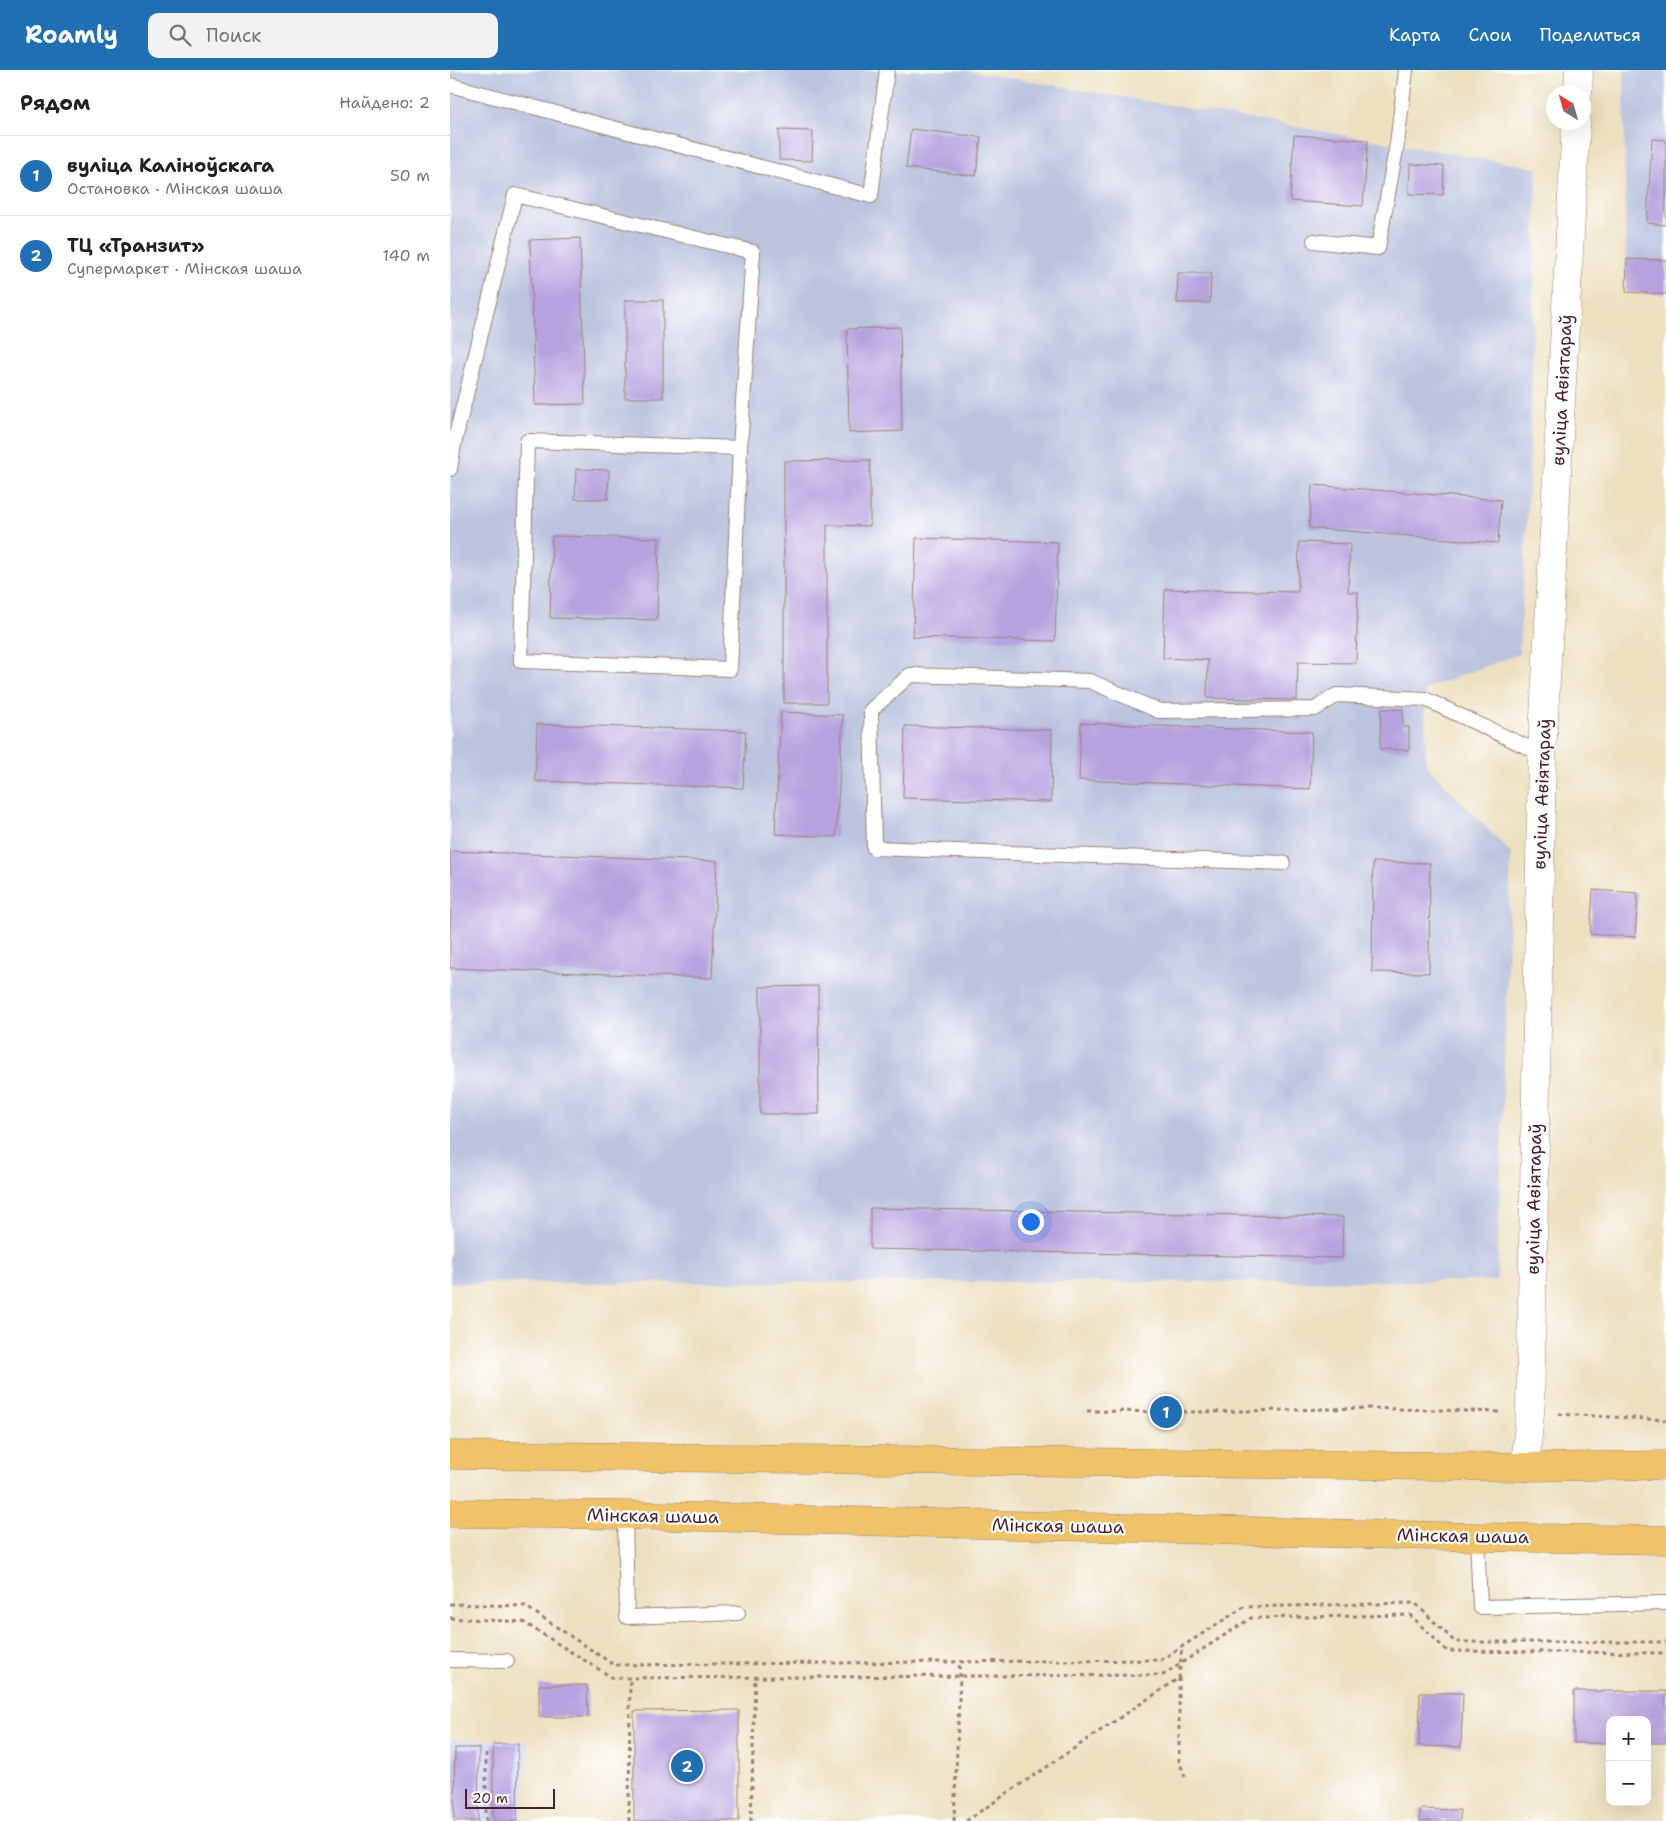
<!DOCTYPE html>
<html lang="ru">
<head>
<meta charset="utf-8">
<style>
  body { margin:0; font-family:"Shantell Sans",sans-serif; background:#f2f2f2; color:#202124 }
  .controls { position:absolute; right:15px; bottom:15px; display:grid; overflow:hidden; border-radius:10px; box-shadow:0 5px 20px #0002 }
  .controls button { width:45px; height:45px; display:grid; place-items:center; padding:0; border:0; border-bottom:1px solid #e0e0e0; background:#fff; color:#202124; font:25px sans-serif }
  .compass { position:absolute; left:1096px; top:15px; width:45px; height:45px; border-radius:50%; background:#fff; box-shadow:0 5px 20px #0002; rotate:323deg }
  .scale { position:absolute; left:15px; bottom:12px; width:90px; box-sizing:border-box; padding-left:5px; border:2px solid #4a1f2b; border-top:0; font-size:14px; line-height:18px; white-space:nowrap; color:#4a1f2b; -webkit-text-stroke:4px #fff; paint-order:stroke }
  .you { position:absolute; left:580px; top:1151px; width:18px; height:18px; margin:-12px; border:4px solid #fff; border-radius:50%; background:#1a73e8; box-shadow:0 0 0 8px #1a73e833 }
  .badge { display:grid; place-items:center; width:32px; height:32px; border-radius:50%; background:#1f6fb2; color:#fff; font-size:16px; font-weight:700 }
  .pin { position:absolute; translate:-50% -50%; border:2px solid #fff; box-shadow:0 1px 5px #0006 }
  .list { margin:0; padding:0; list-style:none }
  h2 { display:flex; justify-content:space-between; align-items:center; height:65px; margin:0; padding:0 20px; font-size:21px }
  h2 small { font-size:16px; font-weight:400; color:#757577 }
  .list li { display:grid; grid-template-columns:32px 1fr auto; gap:15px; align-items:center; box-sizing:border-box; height:80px; padding:0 20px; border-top:1px solid #e0e0e0 }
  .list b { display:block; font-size:19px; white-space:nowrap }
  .list p { margin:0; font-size:16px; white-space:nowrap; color:#757577 }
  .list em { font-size:16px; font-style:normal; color:#757577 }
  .icon { flex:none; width:28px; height:28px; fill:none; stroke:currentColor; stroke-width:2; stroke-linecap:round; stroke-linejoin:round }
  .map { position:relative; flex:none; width:1216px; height:1751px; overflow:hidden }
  header { display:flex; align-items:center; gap:30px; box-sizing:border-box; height:70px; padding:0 25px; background:#1f6fb2; color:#fff }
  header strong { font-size:24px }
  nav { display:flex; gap:28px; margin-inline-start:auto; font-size:18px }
  .search { width:350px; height:45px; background:#f2f2f2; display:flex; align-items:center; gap:12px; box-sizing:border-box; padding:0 18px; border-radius:10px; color:#757577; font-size:19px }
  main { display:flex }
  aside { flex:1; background:#fff }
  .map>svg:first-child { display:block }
  .built { fill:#d1d9f9 }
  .industrial { fill:#bbc3de }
  .building { fill:#b6a2de }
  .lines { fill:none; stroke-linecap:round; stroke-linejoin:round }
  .lane-casing { stroke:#9c8075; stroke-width:16 }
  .street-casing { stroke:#9c8075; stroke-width:29 }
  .primary-casing { stroke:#9c8075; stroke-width:29 }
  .path { stroke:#9c8075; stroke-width:3; stroke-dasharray:4 4; stroke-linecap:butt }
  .lane { stroke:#fff; stroke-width:14 }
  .street { stroke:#fff; stroke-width:28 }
  .primary { stroke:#f0c369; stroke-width:28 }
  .labels { text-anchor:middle; stroke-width:4.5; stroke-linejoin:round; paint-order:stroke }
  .street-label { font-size:18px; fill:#4a1f2b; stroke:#fff }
</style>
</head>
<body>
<header>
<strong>Roamly</strong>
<div class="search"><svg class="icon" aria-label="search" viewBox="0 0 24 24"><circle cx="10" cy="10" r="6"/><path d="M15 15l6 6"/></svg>Поиск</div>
<nav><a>Карта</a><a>Слои</a><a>Поделиться</a></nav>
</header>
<main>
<aside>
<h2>Рядом<small>Найдено: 2</small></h2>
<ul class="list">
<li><span class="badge">1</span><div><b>вуліца Каліноўскага</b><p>Остановка · Мінская шаша</p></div><em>50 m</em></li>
<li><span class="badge">2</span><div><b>ТЦ «Транзит»</b><p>Супермаркет · Мінская шаша</p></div><em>140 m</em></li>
</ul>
</aside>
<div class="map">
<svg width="1216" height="1751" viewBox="0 0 1216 1751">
  <rect width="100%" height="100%" fill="#fff"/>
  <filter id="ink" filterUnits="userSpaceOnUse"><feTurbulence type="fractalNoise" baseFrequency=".02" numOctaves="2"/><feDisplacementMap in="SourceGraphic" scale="10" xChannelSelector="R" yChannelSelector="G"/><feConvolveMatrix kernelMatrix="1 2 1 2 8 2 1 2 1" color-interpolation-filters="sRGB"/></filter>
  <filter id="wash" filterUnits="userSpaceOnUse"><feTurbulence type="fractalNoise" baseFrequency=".0096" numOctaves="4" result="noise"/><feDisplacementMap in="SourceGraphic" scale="20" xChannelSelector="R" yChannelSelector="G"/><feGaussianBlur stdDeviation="1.12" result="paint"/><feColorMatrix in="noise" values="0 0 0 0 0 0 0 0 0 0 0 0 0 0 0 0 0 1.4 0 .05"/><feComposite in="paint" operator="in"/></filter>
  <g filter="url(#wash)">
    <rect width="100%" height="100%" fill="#ede0bf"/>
    <path class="built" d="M 0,1670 L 79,1671 L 70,1751 L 0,1751 Z"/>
    <g class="industrial">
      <path d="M 0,0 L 514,0 L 1087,98 L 1078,436 L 1069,584 L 975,619 L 976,695 L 1061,783 L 1047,1211 L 0,1213 Z"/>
      <path d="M 1174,0 L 1216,0 L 1216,224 L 1176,222 Z"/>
    </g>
    <g id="blocks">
      <g class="building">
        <path d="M 461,59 L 531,67 L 526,106 L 456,98 Z"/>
        <path d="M 329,60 L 363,61 L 362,91 L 329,90 Z"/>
        <path d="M 844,65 L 918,70 L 913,136 L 840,131 Z"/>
        <path d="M 1202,69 L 1216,70 L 1216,155 L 1197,153 Z"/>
        <path d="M 960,94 L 994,96 L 993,125 L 959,124 Z"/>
        <path d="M 130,168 L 135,334 L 85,335 L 80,170 Z"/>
        <path d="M 1177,189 L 1216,190 L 1216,224 L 1176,222 Z"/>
        <path d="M 728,203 L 761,203 L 760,233 L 727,233 Z"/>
        <rect x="175" y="230" width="38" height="98"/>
        <path d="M 450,257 L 452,361 L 399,363 L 397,259 Z"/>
        <path d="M 420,390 L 420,456 L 377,455 L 377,633 L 334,633 L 334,391 Z"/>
        <path d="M 126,399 L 159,400 L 158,429 L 125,429 Z"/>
        <path d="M 862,415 L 1051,430 L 1048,473 L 859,458 Z"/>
        <path d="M 102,466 L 209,468 L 207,550 L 100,548 Z"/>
        <path d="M 466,468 L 608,472 L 605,571 L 463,567 Z"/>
        <path d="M 849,472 L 900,474 L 898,522 L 908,522 L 906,593 L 848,592 L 847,630 L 757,628 L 758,590 L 713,588 L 715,519 L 848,522 Z"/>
        <path d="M 931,639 L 953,639 L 953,657 L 959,657 L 959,680 L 930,679 Z"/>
        <path d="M 331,642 L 393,645 L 386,767 L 325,764 Z"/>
        <path d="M 631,653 L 862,662 L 860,719 L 629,710 Z"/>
        <path d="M 87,654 L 296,661 L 293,718 L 85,711 Z"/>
        <path d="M 455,656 L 602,660 L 601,732 L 453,728 Z"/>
        <path d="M 0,781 L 267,791 L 262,908 L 0,898 Z"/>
        <path d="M 923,792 L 980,793 L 979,903 L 922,902 Z"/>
        <path d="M 1143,820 L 1188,823 L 1185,867 L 1140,864 Z"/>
        <path d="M 368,916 L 369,1044 L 310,1044 L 310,917 Z"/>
        <path d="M 420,1138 L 893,1147 L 892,1188 L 420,1179 Z"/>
        <path d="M 89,1615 L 137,1615 L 138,1647 L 89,1647 Z"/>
        <path d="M 1124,1621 L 1216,1621 L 1216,1673 L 1197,1673 L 1197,1650 L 1160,1650 L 1160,1673 L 1124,1673 Z"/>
        <path d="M 970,1623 L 1013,1623 L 1011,1677 L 969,1676 Z"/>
        <path d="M 289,1640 L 289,1751 L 184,1751 L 184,1641 Z"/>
        <path d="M 43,1674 L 68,1674 L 67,1751 L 43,1751 Z"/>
        <path d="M 5,1678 L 29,1678 L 28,1751 L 4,1751 Z"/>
        <path d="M 970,1739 L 1010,1740 L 1010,1751 L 970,1751 Z"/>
      </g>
    </g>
  </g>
  <g filter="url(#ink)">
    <use href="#blocks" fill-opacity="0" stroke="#9c8075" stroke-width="1"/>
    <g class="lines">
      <g class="lane-casing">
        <g id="lane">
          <path d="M 0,15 L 421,126 L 437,0"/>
          <path d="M 864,171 L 928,178 L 947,74 L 956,0"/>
          <path d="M 0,399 L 4,374 L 65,125 L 303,182 L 290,378 L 280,599 L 71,591 L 77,371 L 290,378"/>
          <path d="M 833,793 L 424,778 L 421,640 L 460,605 L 640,611 L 709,641 L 865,639 L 887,625 L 975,629 L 1092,684"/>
          <path d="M 175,1445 L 177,1547 L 288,1543"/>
          <path d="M 1027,1467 L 1030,1537 L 1216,1533"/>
          <path d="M 0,1590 L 57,1591"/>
        </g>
      </g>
      <g class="street-casing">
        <g id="street">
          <path d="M 1128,22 L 1129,0"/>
          <path d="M 1075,1397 L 1080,1343 L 1092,684 L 1126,52"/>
        </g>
      </g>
      <g class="primary-casing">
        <g id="primary">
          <path d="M 0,1385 L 1075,1397 L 1216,1395"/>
          <path d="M 0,1443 L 175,1445 L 1027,1467 L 1216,1470"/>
        </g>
      </g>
      <g class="path">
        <path d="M 637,1341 L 751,1342 L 919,1338 L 1051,1342"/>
        <path d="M 1109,1344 L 1216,1350"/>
        <path d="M 0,1534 L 75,1536 L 164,1595 L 711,1590 L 794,1537 L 965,1533 L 1005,1572 L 1216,1572"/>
        <path d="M 0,1548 L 73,1552 L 163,1608 L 713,1605 L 801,1548 L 960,1545 L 997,1581 L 1216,1583"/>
        <path d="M 729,1608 L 729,1691 L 736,1709"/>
        <path d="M 36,1751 L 36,1681"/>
        <path d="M 179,1751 L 180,1608"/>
        <path d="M 301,1751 L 305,1607"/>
        <path d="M 504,1751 L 510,1606 L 509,1592"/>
        <path d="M 516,1751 L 729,1608 L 732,1576"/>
      </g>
      <use href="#lane" class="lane"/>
      <use href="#street" class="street"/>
      <use href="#primary" class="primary"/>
    </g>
  </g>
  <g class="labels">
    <g class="street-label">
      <text transform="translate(1112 320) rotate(-87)" y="6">вуліца Авіятараў</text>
      <text transform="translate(1092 724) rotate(-88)" y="6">вуліца Авіятараў</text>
      <text transform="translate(1084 1129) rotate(-89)" y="6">вуліца Авіятараў</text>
      <text transform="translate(203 1446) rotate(1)" y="6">Мінская шаша</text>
      <text transform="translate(608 1456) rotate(1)" y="6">Мінская шаша</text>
      <text transform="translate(1013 1466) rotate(1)" y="6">Мінская шаша</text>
    </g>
  </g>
</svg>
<div class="controls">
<button>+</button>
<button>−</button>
</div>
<svg class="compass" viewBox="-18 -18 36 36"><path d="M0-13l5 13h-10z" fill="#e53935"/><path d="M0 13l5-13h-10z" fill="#757577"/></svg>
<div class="scale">20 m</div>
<div class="you"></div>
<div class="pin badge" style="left:716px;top:1342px">1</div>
<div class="pin badge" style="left:237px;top:1696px">2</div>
</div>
</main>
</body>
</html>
